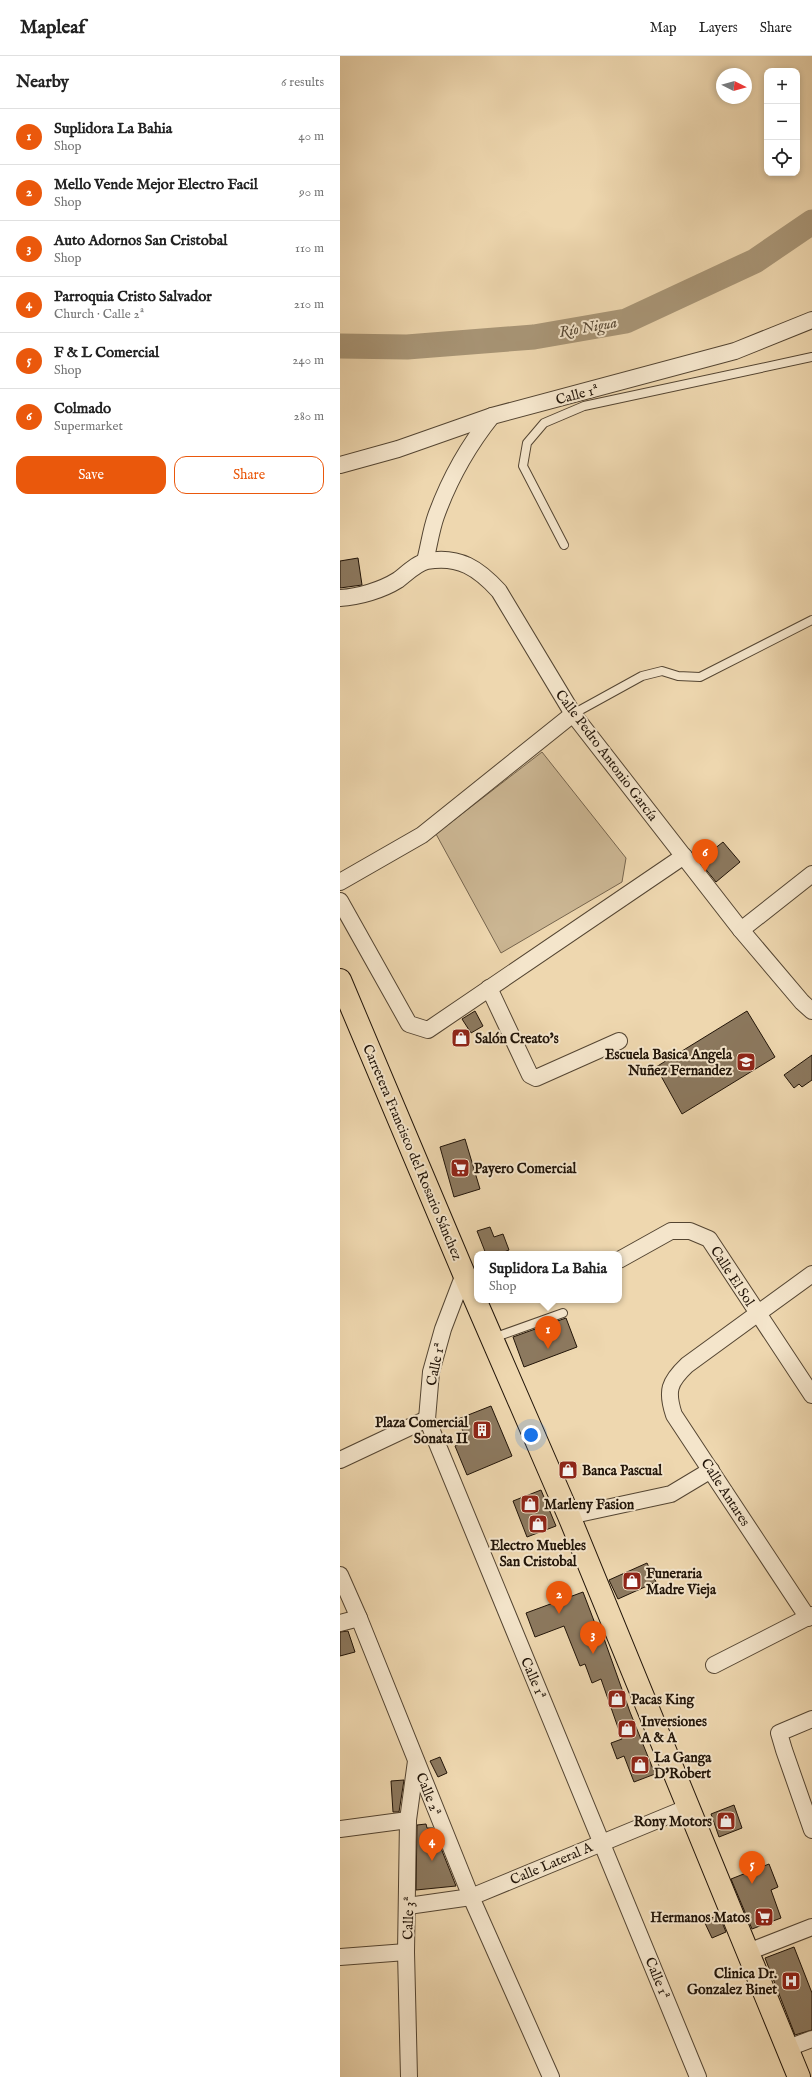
<!DOCTYPE html>
<html lang="en">
<head>
<meta charset="utf-8">
<style>
  body { margin:0; font-family:"IM FELL English",serif; background:#f2f2f2; color:#222 }
  .controls { position:absolute; right:12px; top:12px; display:grid; overflow:hidden; border-radius:8px; box-shadow:0 2px 6px #0003 }
  .controls button { width:36px; height:36px; display:grid; place-items:center; padding:0; border:0; border-bottom:1px solid #e0e0e0; background:#fff; color:#222; font:20px sans-serif }
  .compass { position:absolute; left:376px; top:12px; width:36px; height:36px; border-radius:50%; background:#fff; box-shadow:0 2px 6px #0003; rotate:96deg }
  .you { position:absolute; left:191px; top:1379px; width:14px; height:14px; margin:-10px; border:3px solid #fff; border-radius:50%; background:#1a73e8; box-shadow:0 0 0 6px #1a73e833 }
  .badge { display:grid; place-items:center; width:26px; height:26px; border-radius:50%; background:#ea580c; color:#fff; font-size:13px; font-weight:700 }
  .pin { position:absolute; translate:-50% -33px; filter:drop-shadow(0 1px 2px #0008) }
  .pin::after { content:''; position:absolute; top:21px; width:14px; height:12px; background:inherit; clip-path:polygon(0 0,100% 0,50% 100%) }
  .popup { position:absolute; left:134px; top:1195px; width:148px; height:52px; box-sizing:border-box; display:grid; place-content:center; border-radius:8px; background:#fff; filter:drop-shadow(0 1px 3px #0005); font-size:13px; white-space:nowrap; color:#767676 }
  .popup b { font-size:15px; color:#222 }
  .popup::after { content:''; position:absolute; left:50%; top:100%; margin-left:-8px; border:8px solid transparent; border-top-color:#fff }
  .list { margin:0; padding:0; list-style:none }
  h2 { display:flex; justify-content:space-between; align-items:center; height:52px; margin:0; padding:0 16px; font-size:17px }
  h2 small { font-size:13px; font-weight:400; color:#767676 }
  .list li { display:grid; grid-template-columns:26px 1fr auto; gap:12px; align-items:center; box-sizing:border-box; height:56px; padding:0 16px; border-top:1px solid #e0e0e0 }
  .list b { display:block; font-size:15px; white-space:nowrap }
  .list p { margin:0; font-size:13px; white-space:nowrap; color:#767676 }
  .list em { font-size:13px; font-style:normal; color:#767676 }
  .actions { display:flex; gap:8px; padding:12px 16px }
  .actions a { flex:1; padding:9px 0; border:1px solid #ea580c; border-radius:12px; text-align:center; font-size:14px; color:#ea580c }
  .actions .main { background:#ea580c; color:#fff }
  .icon { flex:none; width:22px; height:22px; fill:none; stroke:currentColor; stroke-width:2; stroke-linecap:round; stroke-linejoin:round }
  .map { position:relative; flex:none; width:472px; height:2021px; overflow:hidden }
  header { display:flex; align-items:center; gap:24px; box-sizing:border-box; height:56px; padding:0 20px; background:#fff; border-bottom:1px solid #e0e0e0 }
  header strong { font-size:19px }
  nav { display:flex; gap:22px; margin-inline-start:auto; font-size:14px }
  main { display:flex }
  aside { flex:1; background:#fff }
  .map>svg:first-child { display:block }
  .green { fill:#cbb693; stroke:#76654e }
  .lines { fill:none; stroke-linecap:round; stroke-linejoin:round }
  .river { stroke:#a89576; stroke-width:25 }
  .building { fill:#8c795f; stroke:#211408 }
  .service-casing { stroke:#544532; stroke-width:10 }
  .minor-casing { stroke:#544532; stroke-width:18 }
  .primary-casing { stroke:#211408; stroke-width:24 }
  .service { stroke:#f4e5cb; stroke-width:8 }
  .minor { stroke:#f4e5cb; stroke-width:16 }
  .primary { stroke:#eed7af; stroke-width:22 }
  .labels { text-anchor:middle; stroke-width:4; stroke-linejoin:round; paint-order:stroke }
  .street-label { font-size:14px; fill:#211408; stroke:#f4e5cb }
  .poi-label { font-size:14px; font-weight:bold; fill:#211408; stroke:#f4e5cb; text-anchor:start }
  .water-label { font-size:15px; font-style:italic; fill:#574834; stroke:#f4e5cb }
</style>
</head>
<body>
<header>
<strong>Mapleaf</strong>
<nav><a>Map</a><a>Layers</a><a>Share</a></nav>
</header>
<main>
<aside>
<h2>Nearby<small>6 results</small></h2>
<ul class="list">
<li><span class="badge">1</span><div><b>Suplidora La Bahia</b><p>Shop</p></div><em>40 m</em></li>
<li><span class="badge">2</span><div><b>Mello Vende Mejor Electro Facil</b><p>Shop</p></div><em>90 m</em></li>
<li><span class="badge">3</span><div><b>Auto Adornos San Cristobal</b><p>Shop</p></div><em>110 m</em></li>
<li><span class="badge">4</span><div><b>Parroquia Cristo Salvador</b><p>Church · Calle 2ª</p></div><em>210 m</em></li>
<li><span class="badge">5</span><div><b>F &amp; L Comercial</b><p>Shop</p></div><em>240 m</em></li>
<li><span class="badge">6</span><div><b>Colmado</b><p>Supermarket</p></div><em>280 m</em></li>
</ul>
<div class="actions"><a class="main">Save</a><a>Share</a></div>
</aside>
<div class="map">
<svg width="472" height="2021" viewBox="0 0 472 2021">
  <rect width="100%" height="100%" fill="#eed7af"/>
  <filter id="stains"><feTurbulence type="fractalNoise" baseFrequency=".005" numOctaves="4"/><feColorMatrix values="0 0 0 0 .2 0 0 0 0 .09 0 0 0 0 .02 0 0 0 .5 -.17"/></filter>
  <radialGradient id="worn" r=".72"><stop offset=".6" stop-color="#630" stop-opacity="0"/><stop offset="1" stop-color="#630" stop-opacity=".3"/></radialGradient>
  <path class="green" d="M 202,696 L 286,802 L 282,826 L 161,897 L 96,778 Z"/>
  <g class="lines">
    <path class="river" d="M 0,290 L 67,291 L 194,281 L 286,265 L 415,205 L 472,166"/>
  </g>
  <g class="building">
    <path d="M 18,502 L 22,529 L 0,532 L 0,505 Z"/>
    <path d="M 383,786 L 400,806 L 376,826 L 359,805 Z"/>
    <path d="M 135,955 L 143,970 L 131,977 L 122,963 Z"/>
    <path d="M 407,955 L 435,1001 L 342,1058 L 316,1011 Z"/>
    <path d="M 472,999 L 472,1024 L 462,1031 L 459,1028 L 454,1032 L 444,1019 Z"/>
    <path d="M 125,1083 L 140,1133 L 114,1141 L 100,1091 Z"/>
    <path d="M 150,1171 L 154,1181 L 163,1178 L 169,1194 L 159,1198 L 146,1198 L 137,1175 Z"/>
    <path d="M 226,1262 L 237,1291 L 184,1311 L 173,1281 Z"/>
    <path d="M 151,1350 L 172,1400 L 127,1419 L 115,1390 L 127,1385 L 118,1363 Z"/>
    <path d="M 201,1434 L 216,1470 L 187,1481 L 173,1445 Z"/>
    <path d="M 307,1507 L 316,1526 L 278,1543 L 269,1524 Z"/>
    <path d="M 243,1536 L 259,1578 L 262,1577 L 290,1656 L 315,1718 L 294,1726 L 284,1700 L 277,1703 L 271,1687 L 282,1683 L 261,1623 L 252,1627 L 245,1608 L 240,1610 L 224,1570 L 195,1581 L 186,1557 Z"/>
    <path d="M 8,1575 L 15,1596 L 0,1600 L 0,1576 Z"/>
    <path d="M 100,1701 L 107,1717 L 98,1721 L 90,1705 Z"/>
    <path d="M 64,1724 L 59,1756 L 53,1756 L 51,1725 Z"/>
    <path d="M 394,1749 L 402,1772 L 379,1781 L 371,1758 Z"/>
    <path d="M 86,1768 L 87,1772 L 93,1772 L 116,1830 L 76,1834 L 77,1769 Z"/>
    <path d="M 429,1808 L 438,1831 L 431,1834 L 441,1862 L 412,1873 L 391,1823 Z"/>
    <path d="M 379,1859 L 386,1876 L 372,1882 L 364,1865 Z"/>
    <path d="M 454,1891 L 472,1937 L 472,1974 L 455,1979 L 425,1902 Z"/>
  </g>
  <g class="lines">
    <g class="service-casing">
      <g id="service">
        <path d="M 224,489 L 183,410 L 187,387 L 204,367 L 244,350 L 472,301"/>
        <path d="M 233,658 L 302,620 L 322,615 L 338,620 L 360,621 L 472,564"/>
        <path d="M 153,1282 L 223,1257"/>
      </g>
    </g>
    <g class="minor-casing">
      <g id="minor">
        <path d="M 0,409 L 58,393 L 152,360 L 395,295 L 472,264"/>
        <path d="M 85,505 C 89,490 91,474 96,460 C 109,424 128,390 152,360"/>
        <path d="M 0,542 C 19,541 42,534 58,524 C 66,518 77,507 87,505 C 119,499 139,513 159,535 L 233,658 L 401,874 L 462,946 L 472,955"/>
        <path d="M 0,826 L 82,779 L 233,658"/>
        <path d="M 0,845 L 69,968 L 88,974 L 344,800"/>
        <path d="M 401,874 L 472,818"/>
        <path d="M 149,932 L 190,1019 L 196,1022 L 279,985"/>
        <path d="M 279,1204 L 331,1175 L 350,1175 L 369,1183 L 472,1339"/>
        <path d="M 124,1218 L 103,1273 L 91,1316 L 87,1363 L 358,2021"/>
        <path d="M 0,1404 L 87,1363"/>
        <path d="M 229,1460 L 331,1438 L 371,1414"/>
        <path d="M 0,1519 L 19,1562 L 131,1841 L 211,2021"/>
        <path d="M 468,1562 L 334,1359 C 326,1335 329,1326 347,1309 L 472,1218"/>
        <path d="M 0,1567 L 19,1562"/>
        <path d="M 374,1609 L 472,1559"/>
        <path d="M 472,1663 L 439,1677 L 444,1694 L 472,1774"/>
        <path d="M 0,1773 L 68,1764"/>
        <path d="M 68,1850 L 131,1841 L 349,1751"/>
        <path d="M 408,1896 L 472,1871"/>
        <path d="M 0,1901 L 66,1896"/>
        <path d="M 448,1992 L 472,1983"/>
        <path d="M 69,2021 L 66,1896 L 68,1764 L 76,1705"/>
      </g>
    </g>
    <g class="primary-casing">
      <path id="primary" d="M 0,924 L 124,1218 L 229,1460 L 459,2021"/>
    </g>
    <use href="#service" class="service"/>
    <use href="#minor" class="minor"/>
    <use href="#primary" class="primary"/>
  </g>
  <defs>
    <g id="shop-square" transform="scale(1)"><rect x="-9" y="-9" width="18" height="18" rx="4" fill="#8f2418" stroke="#f4e5cb"/><path d="M-5-2.5h2.3a2.7 3.5 0 0 1 5.4 0H5L5.5 6h-11ZM-1.5-2.5h3a1.5 2.3 0 0 0-3 0Z" fill="#fff"/></g>
    <g id="school-square" transform="scale(1)"><rect x="-9" y="-9" width="18" height="18" rx="4" fill="#8f2418" stroke="#f4e5cb"/><path d="M0-5L7-2L0 1L-7-2ZM-4 1L0 2.5L4 1V4Q0 6-4 4Z" fill="#fff"/></g>
    <g id="supermarket-square" transform="scale(1)"><rect x="-9" y="-9" width="18" height="18" rx="4" fill="#8f2418" stroke="#f4e5cb"/><path d="M-6-5.5h2.5l.6 2H6L4.5 2H-2.5L-4.4-4H-6ZM-1.5 3.2a1.3 1.3 0 1 0 .1 0ZM3 3.2a1.3 1.3 0 1 0 .1 0Z" fill="#fff"/></g>
    <g id="building-square" transform="scale(1)"><rect x="-9" y="-9" width="18" height="18" rx="4" fill="#8f2418" stroke="#f4e5cb"/><path d="M-4-6H4V6H1V3H-1V6H-4ZM-2.5-4.3h1.7v1.8h-1.7ZM.8-4.3h1.7v1.8H.8ZM-2.5-1h1.7V.8h-1.7ZM.8-1h1.7V.8H.8Z" fill="#fff"/></g>
    <g id="hospital-square" transform="scale(1)"><rect x="-9" y="-9" width="18" height="18" rx="4" fill="#8f2418" stroke="#f4e5cb"/><path d="M-5-5h3v3.5h4V-5h3V5h-3V1.5h-4V5h-3Z" fill="#fff"/></g>
  </defs>
  <g fill-rule="evenodd">
    <use href="#shop-square" x="121" y="982"/>
    <use href="#school-square" x="406" y="1006"/>
    <use href="#supermarket-square" x="120" y="1112"/>
    <use href="#building-square" x="142" y="1374"/>
    <use href="#shop-square" x="228" y="1414"/>
    <use href="#shop-square" x="190" y="1448"/>
    <use href="#shop-square" x="198" y="1468"/>
    <use href="#shop-square" x="292" y="1525"/>
    <use href="#shop-square" x="277" y="1643"/>
    <use href="#shop-square" x="287" y="1673"/>
    <use href="#shop-square" x="300" y="1709"/>
    <use href="#shop-square" x="386" y="1765"/>
    <use href="#supermarket-square" x="424" y="1861"/>
    <use href="#hospital-square" x="451" y="1925"/>
  </g>
  <g class="labels">
    <g class="street-label">
      <text transform="translate(237 338) rotate(-15)" y="5">Calle 1ª</text>
      <text transform="translate(267 699) rotate(53)" y="5">Calle Pedro Antonio García</text>
      <text transform="translate(73 1096) rotate(67)" y="5">Carretera Francisco del Rosario Sánchez</text>
      <text transform="translate(393 1220) rotate(57)" y="5">Calle El Sol</text>
      <text transform="translate(95 1308) rotate(-78)" y="5">Calle 1ª</text>
      <text transform="translate(386 1436) rotate(57)" y="5">Calle Antares</text>
      <text transform="translate(194 1622) rotate(67)" y="5">Calle 1ª</text>
      <text transform="translate(89 1738) rotate(68)" y="5">Calle 2ª</text>
      <text transform="translate(211 1807) rotate(-23)" y="5">Calle Lateral A</text>
      <text transform="translate(68 1862) rotate(-88)" y="5">Calle 3ª</text>
      <text transform="translate(318 1922) rotate(68)" y="5">Calle 1ª</text>
    </g>
    <g class="poi-label">
      <text x="135" y="987">Salón Creato's</text>
      <text x="392" y="1003" text-anchor="end">Escuela Basica Angela<tspan x="392" dy="16">Nuñez Fernandez</tspan></text>
      <text x="134" y="1117">Payero Comercial</text>
      <text x="128" y="1371" text-anchor="end">Plaza Comercial<tspan x="128" dy="16">Sonata II</tspan></text>
      <text x="242" y="1419">Banca Pascual</text>
      <text x="204" y="1453">Marleny Fasion</text>
      <text x="198" y="1494" text-anchor="middle">Electro Muebles<tspan x="198" dy="16">San Cristobal</tspan></text>
      <text x="306" y="1522">Funeraria<tspan x="306" dy="16">Madre Vieja</tspan></text>
      <text x="291" y="1648">Pacas King</text>
      <text x="301" y="1670">Inversiones<tspan x="301" dy="16">A &amp; A</tspan></text>
      <text x="314" y="1706">La Ganga<tspan x="314" dy="16">D'Robert</tspan></text>
      <text x="372" y="1770" text-anchor="end">Rony Motors</text>
      <text x="410" y="1866" text-anchor="end">Hermanos Matos</text>
      <text x="437" y="1922" text-anchor="end">Clinica Dr.<tspan x="437" dy="16">Gonzalez Binet</tspan></text>
    </g>
    <g class="water-label">
      <text transform="translate(248 271) rotate(-10)" y="5">Río Nigua</text>
    </g>
  </g>
  <rect width="100%" height="100%" filter="url(#stains)"/>
  <rect width="100%" height="100%" fill="url(#worn)"/>
</svg>
<div class="controls">
<button>+</button>
<button>−</button>
<button><svg class="icon" aria-label="locate" viewBox="0 0 24 24"><circle cx="12" cy="12" r="6"/><path d="M12 2v4M12 18v4M2 12h4M18 12h4"/></svg></button>
</div>
<svg class="compass" viewBox="-18 -18 36 36"><path d="M0-13l5 13h-10z" fill="#e53935"/><path d="M0 13l5-13h-10z" fill="#767676"/></svg>
<div class="you"></div>
<div class="pin badge" style="left:208px;top:1293px">1</div>
<div class="popup"><b>Suplidora La Bahia</b>Shop</div>
<div class="pin badge" style="left:219px;top:1558px">2</div>
<div class="pin badge" style="left:253px;top:1598px">3</div>
<div class="pin badge" style="left:92px;top:1805px">4</div>
<div class="pin badge" style="left:412px;top:1828px">5</div>
<div class="pin badge" style="left:365px;top:816px">6</div>
</div>
</main>
</body>
</html>
